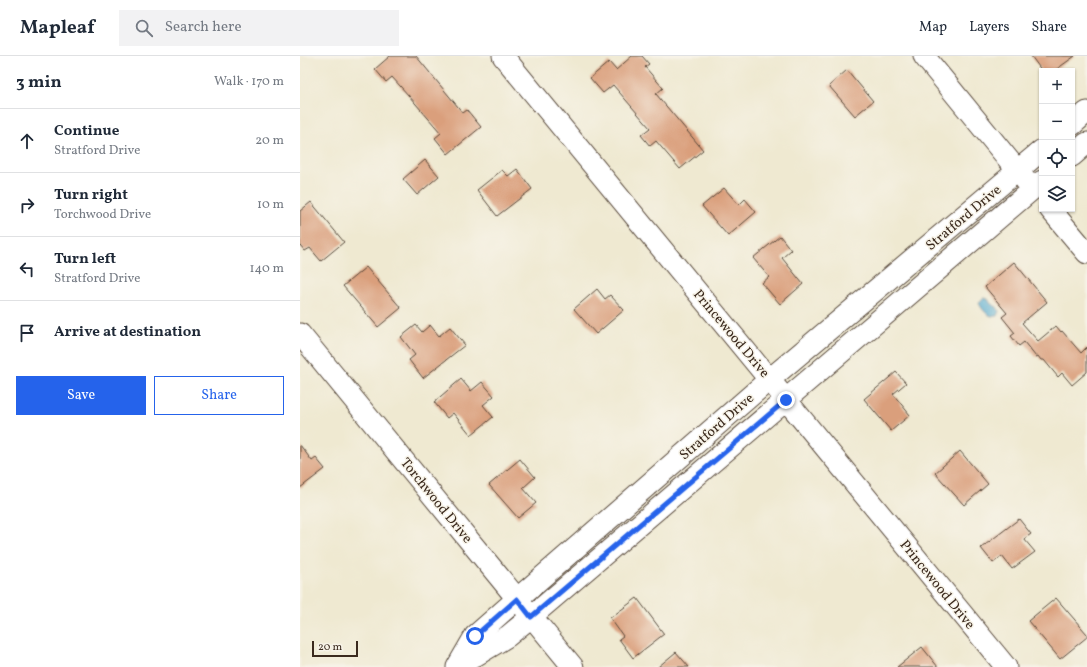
<!DOCTYPE html>
<html lang="en">
<head>
<meta charset="utf-8">
<style>
  body { margin:0; font-family:Vollkorn,serif; background:#f2f2f3; color:#1f2937 }
  .controls { position:absolute; right:12px; top:12px; display:grid; overflow:hidden; border-radius:0px; box-shadow:0 1px 3px #0004 }
  .controls button { width:36px; height:36px; display:grid; place-items:center; padding:0; border:0; border-bottom:1px solid #e0e1e3; background:#fff; color:#1f2937; font:20px sans-serif }
  .scale { position:absolute; left:12px; bottom:10px; width:46px; box-sizing:border-box; padding-left:4px; border:2px solid #3b2a1e; border-top:0; font-size:11px; line-height:14px; white-space:nowrap; color:#3b2a1e; -webkit-text-stroke:3px #f7f3e8; paint-order:stroke }
  .stop { position:absolute; width:12px; height:12px; margin:-9px; border:3px solid #2563eb; border-radius:50%; background:#fff }
  .stop.end { background:#2563eb; border-color:#fff; box-shadow:0 1px 4px #0008 }
  .list { margin:0; padding:0; list-style:none }
  h2 { display:flex; justify-content:space-between; align-items:center; height:52px; margin:0; padding:0 16px; font-size:17px }
  h2 small { font-size:13px; font-weight:400; color:#747a83 }
  .list li { display:grid; grid-template-columns:26px 1fr auto; gap:12px; align-items:center; box-sizing:border-box; height:64px; padding:0 16px; border-top:1px solid #e0e1e3 }
  .list b { display:block; font-size:15px; white-space:nowrap }
  .list p { margin:0; font-size:13px; white-space:nowrap; color:#747a83 }
  .list em { font-size:13px; font-style:normal; color:#747a83 }
  .actions { display:flex; gap:8px; padding:12px 16px }
  .actions a { flex:1; padding:9px 0; border:1px solid #2563eb; border-radius:0px; text-align:center; font-size:14px; color:#2563eb }
  .actions .main { background:#2563eb; color:#fff }
  .icon { flex:none; width:22px; height:22px; fill:none; stroke:currentColor; stroke-width:2; stroke-linecap:round; stroke-linejoin:round }
  .map { position:relative; flex:none; width:787px; height:611px; overflow:hidden }
  header { display:flex; align-items:center; gap:24px; box-sizing:border-box; height:56px; padding:0 20px; background:#fff; border-bottom:1px solid #e0e1e3 }
  header strong { font-size:19px }
  nav { display:flex; gap:22px; margin-inline-start:auto; font-size:14px }
  .search { width:280px; height:36px; background:#f2f2f3; display:flex; align-items:center; gap:10px; box-sizing:border-box; padding:0 14px; border-radius:0px; color:#747a83; font-size:15px }
  main { display:flex }
  aside { flex:1; background:#fff }
  .map>svg:first-child { display:block }
  .water { fill:#51a9ce; stroke:#466a76 }
  .building { fill:#da9f7b }
  .lines { fill:none; stroke-linecap:round; stroke-linejoin:round }
  .minor-casing { stroke:#564739; stroke-width:23 }
  .minor { stroke:#fff; stroke-width:21 }
  .route { stroke:#2563eb; stroke-width:5 }
  .labels { text-anchor:middle; stroke-width:3; stroke-linejoin:round; paint-order:stroke }
  .street-label { font-size:14px; fill:#3b2a1e; stroke:#f7f3e8 }
</style>
</head>
<body>
<header>
<strong>Mapleaf</strong>
<div class="search"><svg class="icon" aria-label="search" viewBox="0 0 24 24"><circle cx="10" cy="10" r="6"/><path d="M15 15l6 6"/></svg>Search here</div>
<nav><a>Map</a><a>Layers</a><a>Share</a></nav>
</header>
<main>
<aside>
<h2>3 min<small>Walk · 170 m</small></h2>
<ul class="list">
<li><svg class="icon" aria-label="ahead" viewBox="0 0 24 24"><path d="M12 20V5M6 11l6-6 6 6"/></svg><div><b>Continue</b><p>Stratford Drive</p></div><em>20 m</em></li>
<li><svg class="icon" aria-label="right" viewBox="0 0 24 24"><path d="M7 20v-9h11M14 6l5 5-5 5"/></svg><div><b>Turn right</b><p>Torchwood Drive</p></div><em>10 m</em></li>
<li><svg class="icon" aria-label="left" viewBox="0 0 24 24"><path d="M17 20v-9H6M10 6l-5 5 5 5"/></svg><div><b>Turn left</b><p>Stratford Drive</p></div><em>140 m</em></li>
<li><svg class="icon" aria-label="arrive" viewBox="0 0 24 24"><path d="M6 21V4h12l-3 4 3 4H6"/></svg><div><b>Arrive at destination</b></div></li>
</ul>
<div class="actions"><a class="main">Save</a><a>Share</a></div>
</aside>
<div class="map">
<svg width="787" height="611" viewBox="0 0 787 611">
  <rect width="100%" height="100%" fill="#f7f3e8"/>
  <filter id="ink" filterUnits="userSpaceOnUse"><feTurbulence type="fractalNoise" baseFrequency=".025" numOctaves="2"/><feDisplacementMap in="SourceGraphic" scale="8" xChannelSelector="R" yChannelSelector="G"/><feConvolveMatrix kernelMatrix="1 2 1 2 8 2 1 2 1" color-interpolation-filters="sRGB"/></filter>
  <filter id="wash" filterUnits="userSpaceOnUse"><feTurbulence type="fractalNoise" baseFrequency=".012" numOctaves="4" result="noise"/><feDisplacementMap in="SourceGraphic" scale="16" xChannelSelector="R" yChannelSelector="G"/><feGaussianBlur stdDeviation="0.9" result="paint"/><feColorMatrix in="noise" values="0 0 0 0 0 0 0 0 0 0 0 0 0 0 0 0 0 1.4 0 .05"/><feComposite in="paint" operator="in"/></filter>
  <g filter="url(#wash)">
    <rect width="100%" height="100%" fill="#efe9d1"/>
    <path class="water" d="M 683,242 L 688,243 L 691,248 L 697,251 L 699,255 L 697,260 C 689,262 682,254 679,247 Z"/>
    <g id="blocks">
      <g class="building">
        <path d="M 90,0 L 116,0 L 163,57 L 167,54 L 181,71 L 148,98 L 135,82 L 141,77 L 109,40 L 92,21 L 86,26 L 75,13 Z"/>
        <path d="M 332,0 L 342,0 L 349,8 L 345,11 L 363,32 L 356,38 L 403,94 L 380,113 L 356,85 L 350,90 L 341,79 L 350,72 L 313,29 L 303,37 L 290,22 L 309,6 L 316,14 Z"/>
        <path d="M 731,0 L 775,0 L 754,15 L 742,15 Z"/>
        <path d="M 547,14 L 573,45 L 555,60 L 529,30 Z"/>
        <path d="M 125,104 L 139,120 L 117,139 L 103,123 Z"/>
        <path d="M 217,113 L 232,133 L 197,160 L 177,134 L 202,114 L 208,120 Z"/>
        <path d="M 424,132 L 439,149 L 445,143 L 456,156 L 428,180 L 402,150 Z"/>
        <path d="M 11,146 L 44,186 L 21,205 L 10,192 L 5,195 L 0,189 L 0,155 Z"/>
        <path d="M 480,180 L 491,194 L 482,202 L 503,228 L 480,248 L 462,227 L 469,221 L 453,202 Z"/>
        <path d="M 714,206 L 747,246 L 722,267 L 738,285 L 756,270 L 761,276 L 762,275 L 781,297 L 787,291 L 787,316 L 772,329 L 762,317 L 758,321 L 744,304 L 741,304 L 738,300 L 736,301 L 724,286 L 719,290 L 711,280 L 715,277 L 702,261 L 707,257 L 685,231 Z"/>
        <path d="M 66,211 L 101,252 L 78,271 L 43,230 Z"/>
        <path d="M 297,233 L 305,243 L 310,239 L 324,254 L 296,278 L 274,253 Z"/>
        <path d="M 116,269 L 122,276 L 130,269 L 139,280 L 150,271 L 165,289 L 123,322 L 109,304 L 115,299 L 101,281 Z"/>
        <path d="M 596,316 L 606,327 L 593,338 L 610,359 L 591,375 L 564,343 Z"/>
        <path d="M 161,323 L 171,335 L 182,326 L 194,340 L 183,349 L 193,361 L 171,379 L 153,357 L 147,362 L 134,346 Z"/>
        <path d="M 0,389 L 12,405 L 16,402 L 25,413 L 0,432 Z"/>
        <path d="M 660,395 L 688,428 L 664,449 L 635,417 Z"/>
        <path d="M 220,403 L 235,421 L 223,432 L 236,447 L 218,462 L 189,429 Z"/>
        <path d="M 719,463 L 731,478 L 724,483 L 735,496 L 712,513 L 702,500 L 693,507 L 681,492 Z"/>
        <path d="M 337,542 L 364,578 L 333,602 L 319,583 L 323,580 L 310,562 Z"/>
        <path d="M 756,542 L 787,578 L 787,581 L 760,603 L 728,565 Z"/>
        <path d="M 622,591 L 638,611 L 597,611 Z"/>
        <path d="M 376,596 L 389,611 L 358,611 Z"/>
      </g>
    </g>
  </g>
  <g filter="url(#ink)">
    <use href="#blocks" fill-opacity="0" stroke="#564739" stroke-width="1"/>
    <g class="lines">
      <g class="minor-casing">
        <g id="minor">
          <path d="M 203,0 L 706,611"/>
          <path d="M 624,0 L 726,125"/>
          <path d="M 772,69 L 787,56"/>
          <path d="M 772,100 L 787,87"/>
          <path d="M 750,153 L 787,197"/>
          <path d="M 0,278 L 273,611"/>
          <path d="M 160,609 L 208,580 L 231,561 L 742,125"/>
          <path d="M 157,611 L 175,580 L 217,543 L 470,323 L 742,94"/>
        </g>
      </g>
      <use href="#minor" class="minor"/>
    </g>
  </g>
  <g class="lines" filter="url(#ink)">
    <path class="route" d="M 175,580 L 217,543 L 231,561 L 486,344"/>
  </g>
  <g class="labels">
    <g class="street-label">
      <text transform="translate(663 161) rotate(-40)" y="5">Stratford Drive</text>
      <text transform="translate(432 277) rotate(50)" y="5">Princewood Drive</text>
      <text transform="translate(416 370) rotate(-41)" y="5">Stratford Drive</text>
      <text transform="translate(137 444) rotate(51)" y="5">Torchwood Drive</text>
      <text transform="translate(638 528) rotate(51)" y="5">Princewood Drive</text>
    </g>
  </g>
</svg>
<div class="controls">
<button>+</button>
<button>−</button>
<button><svg class="icon" aria-label="locate" viewBox="0 0 24 24"><circle cx="12" cy="12" r="6"/><path d="M12 2v4M12 18v4M2 12h4M18 12h4"/></svg></button>
<button><svg class="icon" aria-label="layers" viewBox="0 0 24 24"><path d="M12 4l9 5-9 5-9-5zM3 14l9 5 9-5"/></svg></button>
</div>
<div class="scale">20 m</div>
<div class="stop" style="left:175px;top:580px"></div>
<div class="stop end" style="left:486px;top:344px"></div>
</div>
</main>
</body>
</html>
